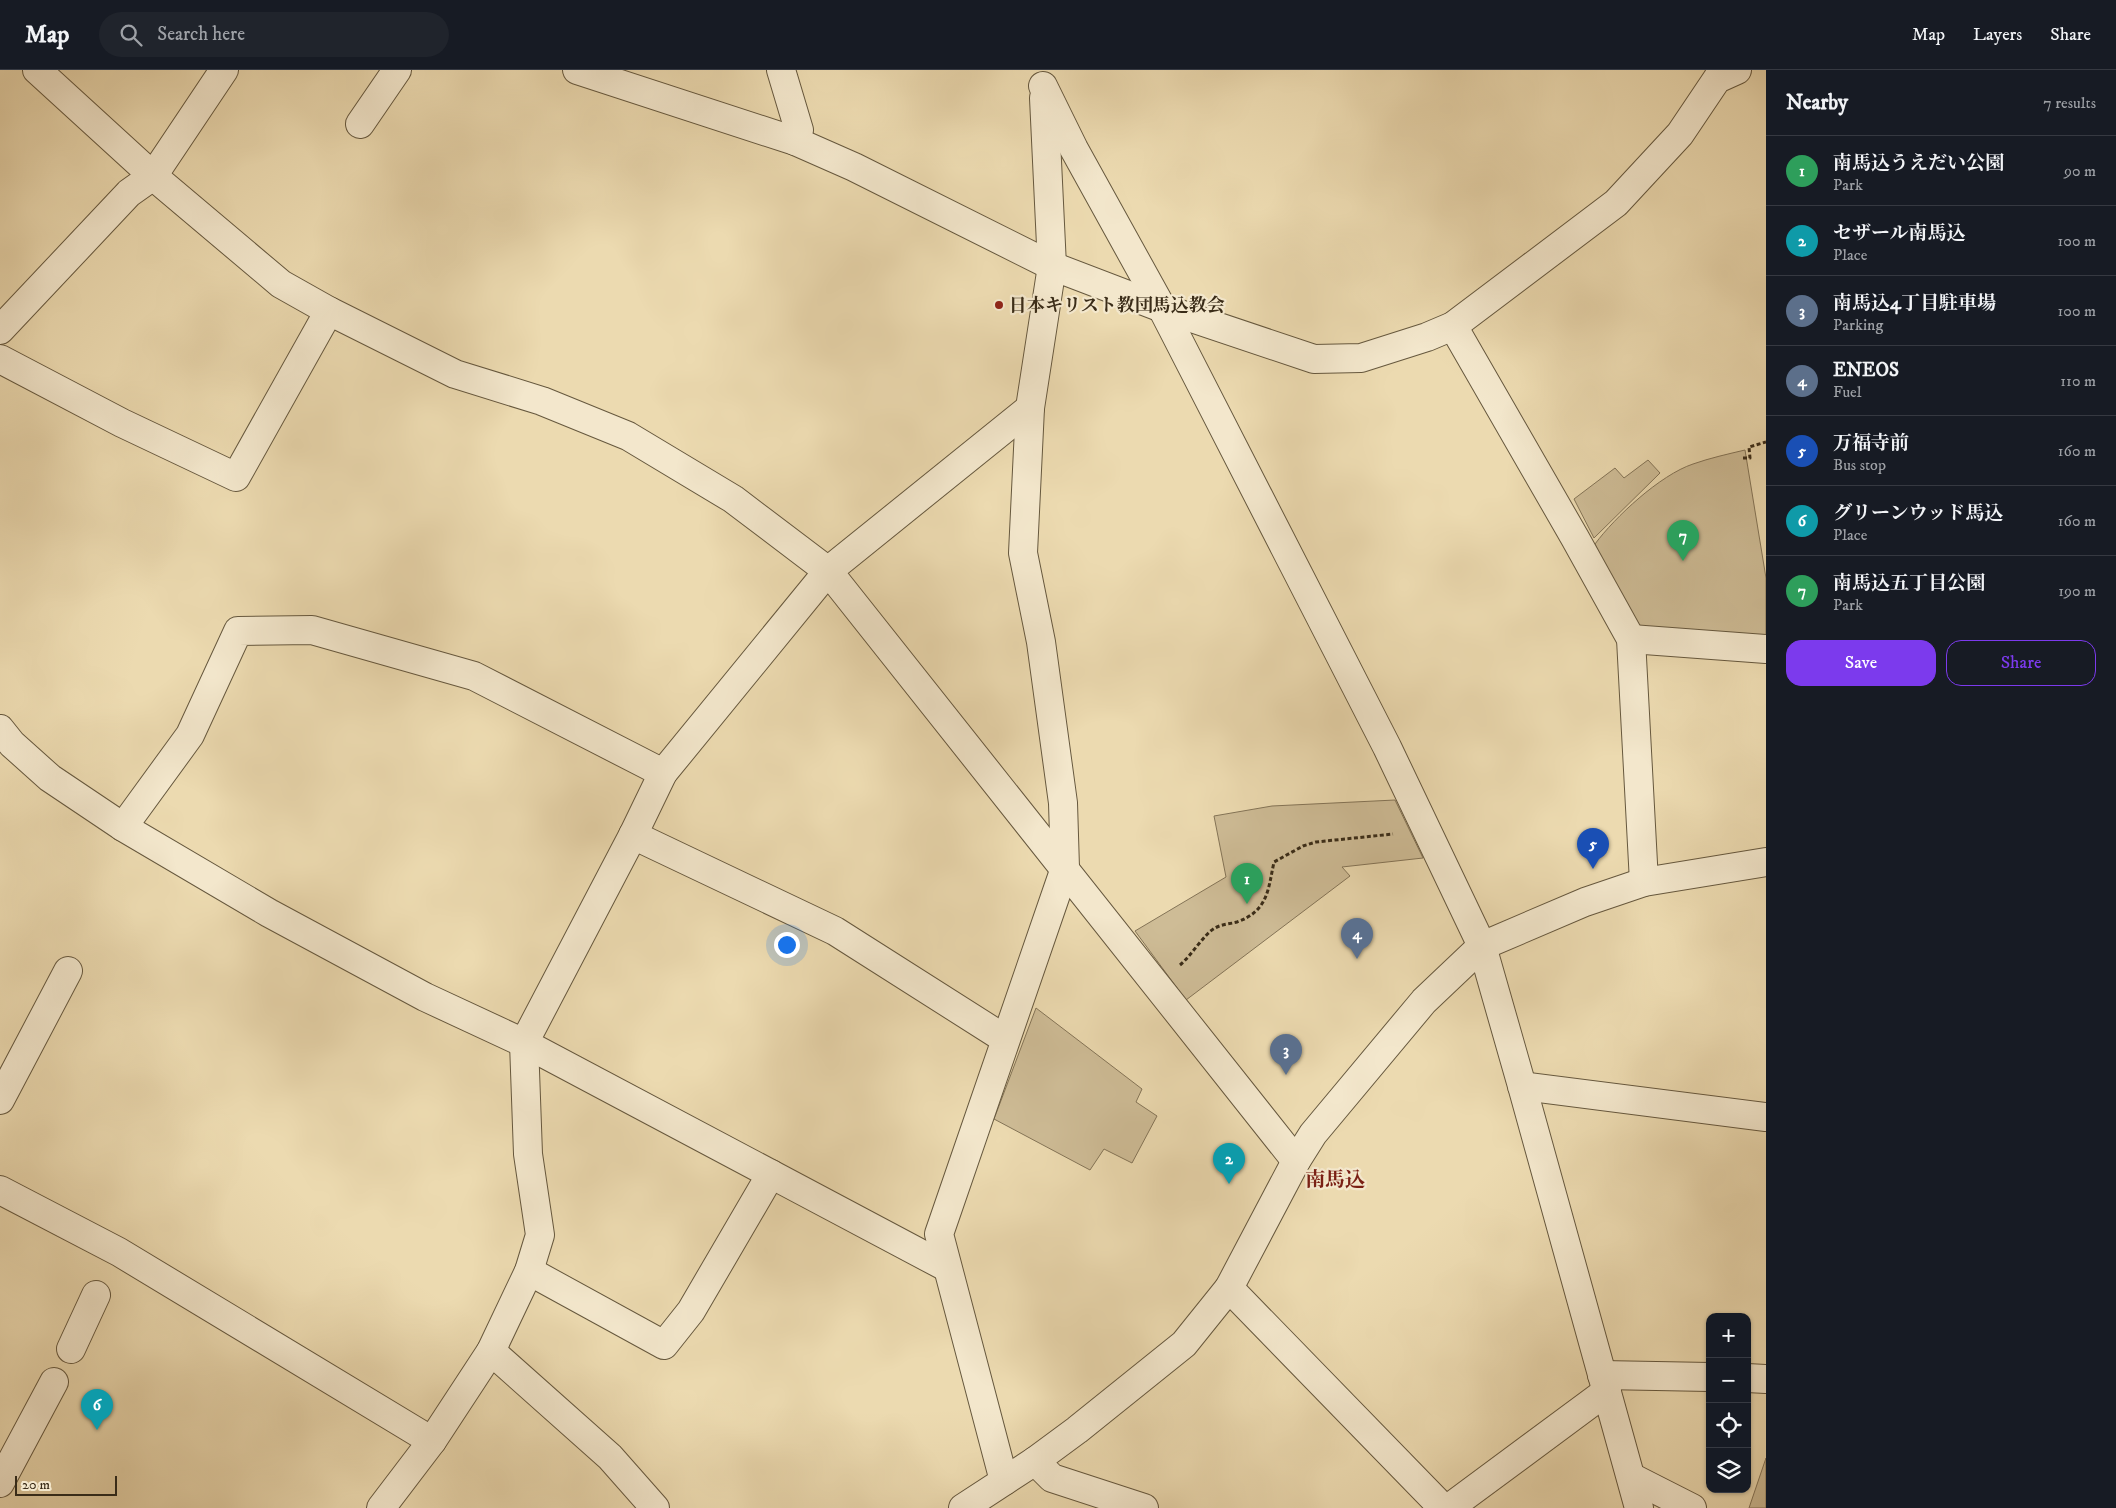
<!DOCTYPE html>
<html lang="en">
<head>
<meta charset="utf-8">
<style>
  body { margin:0; font-family:"IM FELL DW Pica","Noto Serif JP",serif; background:#20242c; color:#f1f3f6 }
  .controls { position:absolute; right:15px; bottom:15px; display:grid; overflow:hidden; border-radius:10px; box-shadow:0 1px 4px #0004 }
  .controls button { width:45px; height:45px; display:grid; place-items:center; padding:0; border:0; border-bottom:1px solid #363941; background:#171b24; color:#f1f3f6; font:25px sans-serif }
  .scale { position:absolute; left:15px; bottom:12px; width:102px; box-sizing:border-box; padding-left:5px; border:2px solid #3a2c18; border-top:0; font-size:14px; line-height:18px; white-space:nowrap; color:#3a2c18; -webkit-text-stroke:4px #f3e7cc; paint-order:stroke }
  .you { position:absolute; left:786px; top:874px; width:18px; height:18px; margin:-12px; border:4px solid #fff; border-radius:50%; background:#1a73e8; box-shadow:0 0 0 8px #1a73e833 }
  .badge { display:grid; place-items:center; width:32px; height:32px; border-radius:50%; background:#7c3aed; color:#fff; font-size:16px; font-weight:700 }
  .pin { position:absolute; translate:-50% -41px; filter:drop-shadow(0 1px 2px #0008) }
  .pin::after { content:''; position:absolute; top:26px; width:18px; height:15px; background:inherit; clip-path:polygon(0 0,100% 0,50% 100%) }
  .list { margin:0; padding:0; list-style:none }
  h2 { display:flex; justify-content:space-between; align-items:center; height:65px; margin:0; padding:0 20px; font-size:21px }
  h2 small { font-size:16px; font-weight:400; color:#9ea1a6 }
  .list li { display:grid; grid-template-columns:32px 1fr auto; gap:15px; align-items:center; box-sizing:border-box; height:70px; padding:0 20px; border-top:1px solid #363941 }
  .list b { display:block; font-size:19px; white-space:nowrap }
  .list p { margin:0; font-size:16px; white-space:nowrap; color:#9ea1a6 }
  .list em { font-size:16px; font-style:normal; color:#9ea1a6 }
  .actions { display:flex; gap:10px; padding:15px 20px }
  .actions a { flex:1; padding:11px 0; border:1px solid #7c3aed; border-radius:15px; text-align:center; font-size:18px; color:#7c3aed }
  .actions .main { background:#7c3aed; color:#fff }
  .icon { flex:none; width:28px; height:28px; fill:none; stroke:currentColor; stroke-width:2; stroke-linecap:round; stroke-linejoin:round }
  .map { position:relative; flex:none; width:1766px; height:1438px; overflow:hidden }
  header { display:flex; align-items:center; gap:30px; box-sizing:border-box; height:70px; padding:0 25px; background:#171b24; border-bottom:1px solid #363941 }
  header strong { font-size:24px }
  nav { display:flex; gap:28px; margin-inline-start:auto; font-size:18px }
  .search { width:350px; height:45px; background:#20242c; display:flex; align-items:center; gap:12px; box-sizing:border-box; padding:0 18px; border-radius:28px; color:#9ea1a6; font-size:19px }
  main { display:flex }
  aside { flex:1; background:#171b24 }
  .map>svg:first-child { display:block }
  .green { fill:#cebc96; stroke:#847457 }
  .lines { fill:none; stroke-linecap:round; stroke-linejoin:round }
  .minor-casing { stroke:#66583e; stroke-width:30 }
  .path { stroke:#3a2c18; stroke-width:3; stroke-dasharray:4 2.5; stroke-linecap:butt }
  .minor { stroke:#f3e7cc; stroke-width:28 }
  .poi-dot { fill:#8f2418; stroke:#f3e7cc; stroke-width:2 }
  .labels { text-anchor:middle; stroke-width:4.5; stroke-linejoin:round; paint-order:stroke }
  .poi-label { font-size:18px; font-weight:bold; fill:#3a2c18; stroke:#f3e7cc; text-anchor:start }
  .quarter-label { font-size:20px; font-weight:bold; fill:#7a1f14; stroke:#f3e7cc }
</style>
</head>
<body>
<header>
<strong>Map</strong>
<div class="search"><svg class="icon" aria-label="search" viewBox="0 0 24 24"><circle cx="10" cy="10" r="6"/><path d="M15 15l6 6"/></svg>Search here</div>
<nav><a>Map</a><a>Layers</a><a>Share</a></nav>
</header>
<main>
<div class="map">
<svg width="1766" height="1438" viewBox="0 0 1766 1438">
  <rect width="100%" height="100%" fill="#ecdab0"/>
  <filter id="stains"><feTurbulence type="fractalNoise" baseFrequency=".004" numOctaves="4"/><feColorMatrix values="0 0 0 0 .2 0 0 0 0 .09 0 0 0 0 .02 0 0 0 .5 -.17"/></filter>
  <radialGradient id="worn" r=".72"><stop offset=".6" stop-color="#630" stop-opacity="0"/><stop offset="1" stop-color="#630" stop-opacity=".3"/></radialGradient>
  <g class="green">
    <path d="M 1745,380 L 1766,508 L 1766,569 L 1633,556 L 1595,474 C 1615,447 1660,405 1693,394 C 1710,388 1728,384 1745,380 Z"/>
    <path d="M 1648,390 L 1660,403 L 1594,468 L 1574,429 L 1615,398 L 1624,408 Z"/>
    <path d="M 1395,730 L 1423,788 L 1342,797 L 1350,806 L 1186,930 L 1135,861 L 1226,807 L 1214,746 L 1272,736 Z"/>
    <path d="M 1036,938 L 1142,1019 L 1136,1032 L 1157,1046 L 1132,1093 L 1104,1079 L 1090,1100 L 994,1049 Z"/>
    <path d="M 1766,1388 L 1766,1438 L 1749,1438 Z"/>
  </g>
  <g class="lines">
    <g class="minor-casing">
      <g id="minor">
        <path d="M 37,0 L 153,106 L 281,214 L 329,241 L 455,304 L 542,331 L 628,366 L 733,429 L 828,501 L 1296,1091"/>
        <path d="M 577,0 L 795,71 L 854,97 L 1052,196 L 1162,238 L 1314,289 L 1361,288 L 1427,267 L 1453,256 L 1616,133 L 1680,64 L 1717,9 L 1737,0"/>
        <path d="M 781,0 L 799,60 L 795,71"/>
        <path d="M 1043,16 L 1074,79 L 1162,238 L 1387,677 L 1482,876 L 1522,1016 L 1639,1438"/>
        <path d="M 360,54 L 397,0"/>
        <path d="M 1453,256 L 1575,468 L 1631,569 L 1644,812"/>
        <path d="M 0,260 L 129,123 L 153,106 L 224,0"/>
        <path d="M 0,289 L 122,353 L 236,407 L 329,241"/>
        <path d="M 1631,569 L 1766,579"/>
        <path d="M 0,659 L 12,674 L 50,708 L 123,757 L 269,843 L 425,927 L 524,973 L 946,1197"/>
        <path d="M 123,757 L 190,665 L 238,561 L 312,560 L 474,606 L 663,703"/>
        <path d="M 633,765 L 835,861 L 1005,969"/>
        <path d="M 1522,1016 L 1766,1047"/>
        <path d="M 0,1030 L 68,901"/>
        <path d="M 0,1120 L 119,1182 L 432,1371"/>
        <path d="M 529,1201 L 664,1275 L 691,1241 L 771,1104"/>
        <path d="M 1229,1218 L 1443,1438"/>
        <path d="M 71,1279 L 96,1225"/>
        <path d="M 491,1281 L 610,1387 L 655,1438"/>
        <path d="M 1602,1305 L 1710,1307"/>
        <path d="M 1747,1308 L 1766,1309"/>
        <path d="M 1035,1391 L 1052,1408 L 1144,1438"/>
        <path d="M 1631,1407 L 1692,1438"/>
        <path d="M 1004,1411 L 939,1164 L 1065,798 L 1063,733 L 1041,572 L 1023,483 L 1030,338 L 1052,196 L 1044,28"/>
        <path d="M 0,1413 L 54,1312"/>
        <path d="M 381,1438 L 432,1371 L 491,1281 L 529,1201 L 540,1165 L 528,1084 L 524,973 L 633,765 L 663,703 L 828,501 L 1030,338"/>
        <path d="M 963,1438 L 1035,1391 L 1077,1360 L 1184,1274 L 1229,1218 L 1296,1091 L 1313,1064 L 1424,931 L 1482,876 L 1585,832 L 1644,812 L 1766,792"/>
        <path d="M 1449,1438 L 1607,1321"/>
      </g>
    </g>
    <g class="path">
      <path d="M 1743,388 L 1750,388 L 1749,377 L 1766,372"/>
      <path d="M 1180,895 C 1192,885 1204,864 1215,858 C 1222,854 1230,854 1237,852 C 1268,841 1268,820 1274,792 L 1303,776 L 1316,772 L 1393,764"/>
    </g>
    <use href="#minor" class="minor"/>
  </g>
  <circle class="poi-dot" cx="999" cy="235" r="5"/>
  <g class="labels">
    <g class="poi-label">
      <text x="1009" y="241">日本キリスト教団馬込教会</text>
    </g>
    <g class="quarter-label">
      <text x="1335" y="1116">南馬込</text>
    </g>
  </g>
  <rect width="100%" height="100%" filter="url(#stains)"/>
  <rect width="100%" height="100%" fill="url(#worn)"/>
</svg>
<div class="controls">
<button>+</button>
<button>−</button>
<button><svg class="icon" aria-label="locate" viewBox="0 0 24 24"><circle cx="12" cy="12" r="6"/><path d="M12 2v4M12 18v4M2 12h4M18 12h4"/></svg></button>
<button><svg class="icon" aria-label="layers" viewBox="0 0 24 24"><path d="M12 4l9 5-9 5-9-5zM3 14l9 5 9-5"/></svg></button>
</div>
<div class="scale">20 m</div>
<div class="you"></div>
<div class="pin badge" style="left:1247px;top:834px;background:#2e9e5b">1</div>
<div class="pin badge" style="left:1229px;top:1114px;background:#0f9aa8">2</div>
<div class="pin badge" style="left:1286px;top:1005px;background:#5c6f8a">3</div>
<div class="pin badge" style="left:1357px;top:889px;background:#5c6f8a">4</div>
<div class="pin badge" style="left:1593px;top:799px;background:#1a4fb4">5</div>
<div class="pin badge" style="left:97px;top:1360px;background:#0f9aa8">6</div>
<div class="pin badge" style="left:1683px;top:491px;background:#2e9e5b">7</div>
</div>
<aside>
<h2>Nearby<small>7 results</small></h2>
<ul class="list">
<li><span class="badge" style="background:#2e9e5b">1</span><div><b>南馬込うえだい公園</b><p>Park</p></div><em>90 m</em></li>
<li><span class="badge" style="background:#0f9aa8">2</span><div><b>セザール南馬込</b><p>Place</p></div><em>100 m</em></li>
<li><span class="badge" style="background:#5c6f8a">3</span><div><b>南馬込4丁目駐車場</b><p>Parking</p></div><em>100 m</em></li>
<li><span class="badge" style="background:#5c6f8a">4</span><div><b>ENEOS</b><p>Fuel</p></div><em>110 m</em></li>
<li><span class="badge" style="background:#1a4fb4">5</span><div><b>万福寺前</b><p>Bus stop</p></div><em>160 m</em></li>
<li><span class="badge" style="background:#0f9aa8">6</span><div><b>グリーンウッド馬込</b><p>Place</p></div><em>160 m</em></li>
<li><span class="badge" style="background:#2e9e5b">7</span><div><b>南馬込五丁目公園</b><p>Park</p></div><em>190 m</em></li>
</ul>
<div class="actions"><a class="main">Save</a><a>Share</a></div>
</aside>
</main>
</body>
</html>
